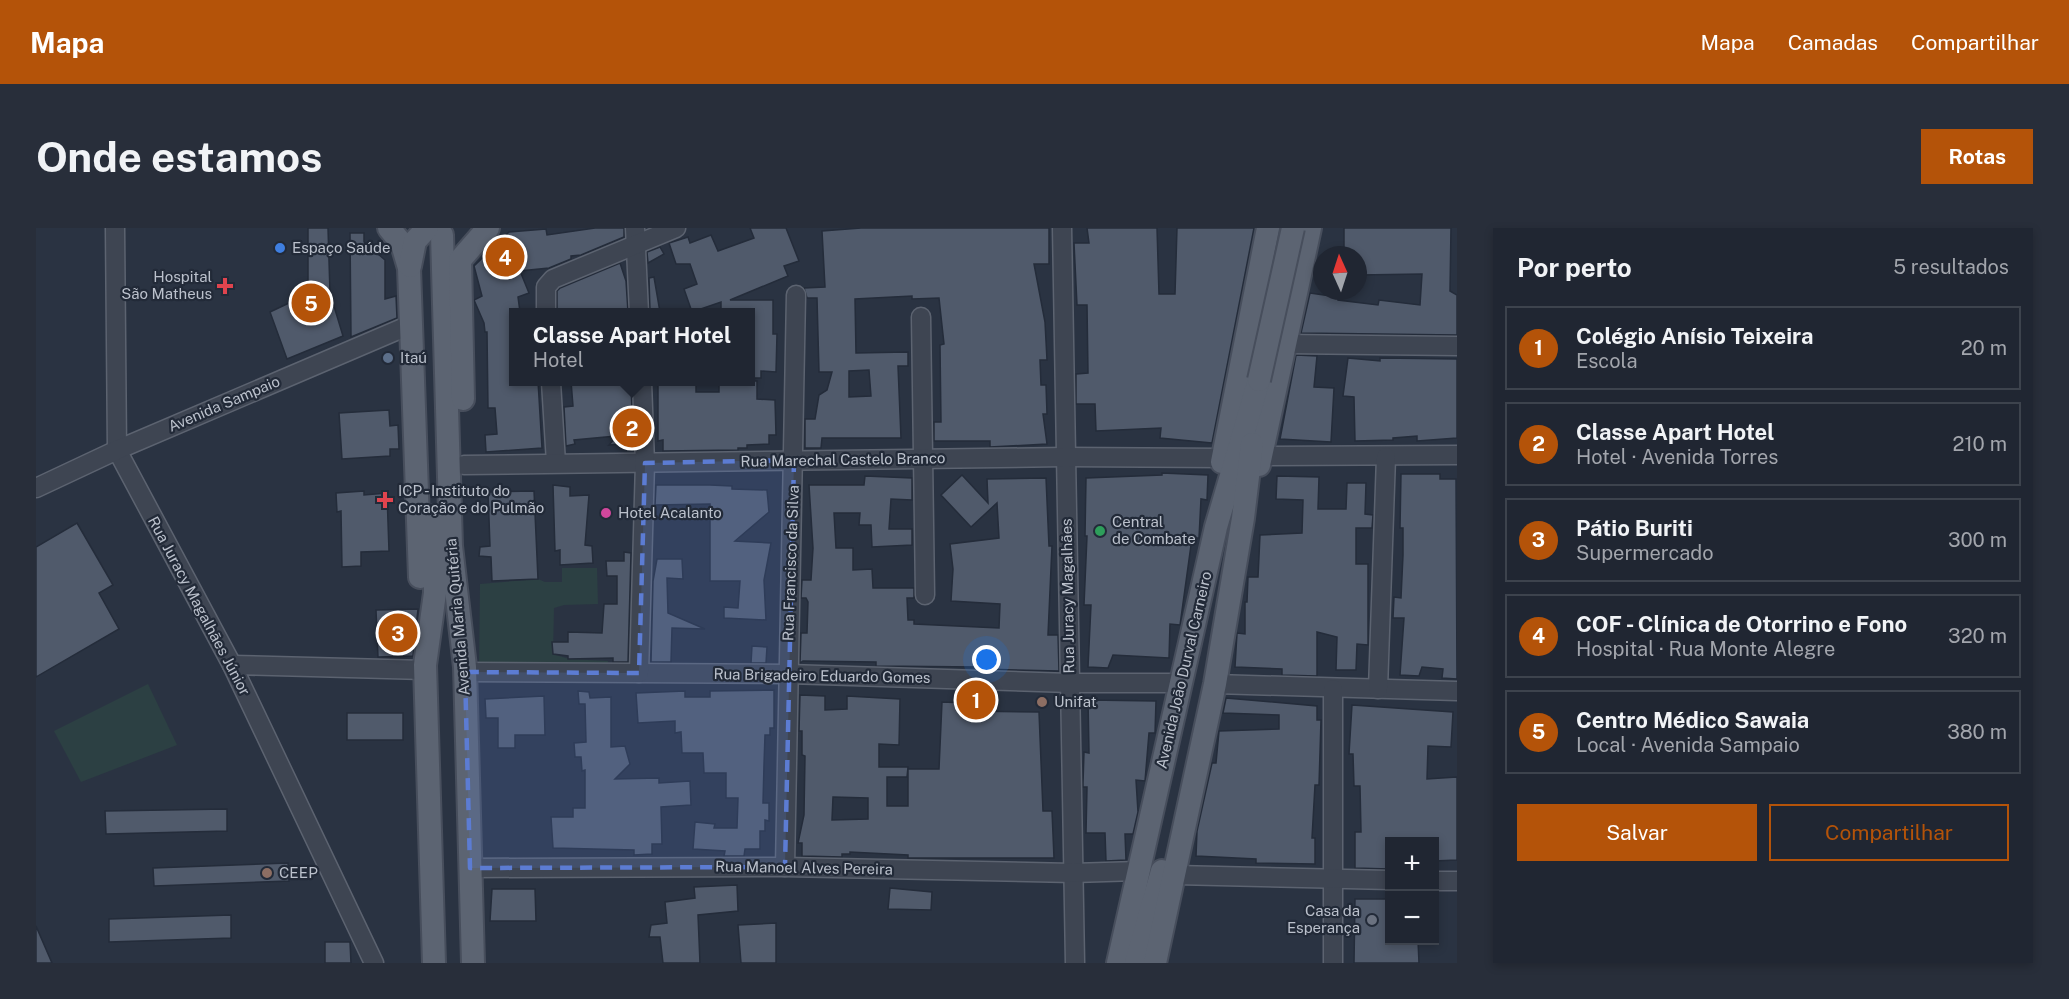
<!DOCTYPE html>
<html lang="pt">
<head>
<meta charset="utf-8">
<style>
  body { margin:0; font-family:"Public Sans",sans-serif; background:#282e3a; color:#f1f3f6 }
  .controls { position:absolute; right:18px; bottom:18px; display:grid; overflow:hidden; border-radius:0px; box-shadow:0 3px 9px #0003 }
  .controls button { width:54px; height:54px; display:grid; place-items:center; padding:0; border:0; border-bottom:2px solid #3d434d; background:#202632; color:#f1f3f6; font:30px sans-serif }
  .compass { position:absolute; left:1277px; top:18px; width:54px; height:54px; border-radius:50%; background:#202632; box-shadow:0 3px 9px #0003; rotate:357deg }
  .you { position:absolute; left:951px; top:432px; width:21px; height:21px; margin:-15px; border:4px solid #fff; border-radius:50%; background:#1a73e8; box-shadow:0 0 0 9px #1a73e833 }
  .badge { display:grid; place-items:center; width:39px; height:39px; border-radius:50%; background:#b45309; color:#fff; font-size:20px; font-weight:700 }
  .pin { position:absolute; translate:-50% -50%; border:3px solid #fff; box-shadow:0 2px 6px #0006 }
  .popup { position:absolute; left:473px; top:80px; width:246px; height:78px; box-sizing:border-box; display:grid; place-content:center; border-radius:0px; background:#202632; filter:drop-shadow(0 2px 4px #0005); font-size:20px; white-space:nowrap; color:#a2a5ac }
  .popup b { font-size:22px; color:#f1f3f6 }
  .popup::after { content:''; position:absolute; left:50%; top:100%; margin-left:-12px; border:12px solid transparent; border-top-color:#202632 }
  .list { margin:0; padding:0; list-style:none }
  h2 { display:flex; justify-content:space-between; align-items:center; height:78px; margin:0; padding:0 24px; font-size:26px }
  h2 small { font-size:20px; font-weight:400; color:#a2a5ac }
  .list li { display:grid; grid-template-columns:39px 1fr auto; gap:18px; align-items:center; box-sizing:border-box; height:84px; margin:0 12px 12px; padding:0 12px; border:2px solid #3d434d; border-radius:0px }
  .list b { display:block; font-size:22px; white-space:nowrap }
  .list p { margin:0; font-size:20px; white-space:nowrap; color:#a2a5ac }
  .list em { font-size:20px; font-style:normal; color:#a2a5ac }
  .actions { display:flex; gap:12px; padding:18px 24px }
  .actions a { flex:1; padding:14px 0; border:2px solid #b45309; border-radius:0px; text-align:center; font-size:21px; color:#b45309 }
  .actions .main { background:#b45309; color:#fff }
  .map { position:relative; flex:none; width:1421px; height:735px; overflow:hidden; border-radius:0px }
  header { display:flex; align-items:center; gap:36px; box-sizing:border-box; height:84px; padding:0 30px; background:#b45309; color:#fff }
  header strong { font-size:28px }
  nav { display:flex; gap:33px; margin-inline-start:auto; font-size:21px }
  .intro { display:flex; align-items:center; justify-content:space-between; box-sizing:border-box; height:144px; padding:0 36px }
  h1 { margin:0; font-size:42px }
  .button { padding:15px 27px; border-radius:0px; background:#b45309; color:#fff; font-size:21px; font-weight:700 }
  main { display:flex; gap:36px; padding:0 36px }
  aside { flex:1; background:#202632; border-radius:0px; box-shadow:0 3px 9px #0003 }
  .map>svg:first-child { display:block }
  .green { fill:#2c4043 }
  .building { fill:#505a6b; stroke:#242c3a; stroke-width:1.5; fill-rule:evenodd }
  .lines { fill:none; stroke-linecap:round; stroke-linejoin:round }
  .minor-casing { stroke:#5c6370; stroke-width:21 }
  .major-casing { stroke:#474e5c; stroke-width:26 }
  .minor { stroke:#3e4552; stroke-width:18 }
  .major { stroke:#5c6472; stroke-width:22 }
  .major-bridge-casing { stroke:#474e5c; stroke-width:26; stroke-linecap:butt }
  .major-bridge { stroke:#5c6472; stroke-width:22 }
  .marked { fill:#5c7cd3; fill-opacity:0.2; stroke:#5c7cd3; stroke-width:4.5; stroke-dasharray:12 8; stroke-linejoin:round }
  .shop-dot { fill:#3f7fe0; stroke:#222a38; stroke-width:2 }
  .health-dot { fill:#e0444e; stroke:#222a38; stroke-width:2 }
  .service-dot { fill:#5c6f8a; stroke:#222a38; stroke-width:2 }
  .hotel-dot { fill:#d1479c; stroke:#222a38; stroke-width:2 }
  .leisure-dot { fill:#2e9e5b; stroke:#222a38; stroke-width:2 }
  .education-dot { fill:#8d6e63; stroke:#222a38; stroke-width:2 }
  .worship-dot { fill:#6b7280; stroke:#222a38; stroke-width:2 }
  .labels { text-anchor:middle; stroke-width:4.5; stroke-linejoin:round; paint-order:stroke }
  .poi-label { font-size:15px; fill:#bbc1cc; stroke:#222a38; text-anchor:start }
  .street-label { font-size:15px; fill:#bbc1cc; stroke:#222a38 }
</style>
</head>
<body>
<header>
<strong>Mapa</strong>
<nav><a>Mapa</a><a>Camadas</a><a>Compartilhar</a></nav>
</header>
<div class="intro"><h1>Onde estamos</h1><a class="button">Rotas</a></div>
<main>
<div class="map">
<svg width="1421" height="735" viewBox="0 0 1421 735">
  <rect width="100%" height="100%" fill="#2a3342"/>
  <g class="green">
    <path d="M 526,340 L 561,340 L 562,376 L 528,377 L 518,380 L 517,426 L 533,431 L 572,433 L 571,441 L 443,439 L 444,356 L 502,351 L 509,354 L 526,354 Z"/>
    <path d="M 112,456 L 141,517 L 45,554 L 18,503 Z"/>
  </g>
  <g class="building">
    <path d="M 272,0 L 292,0 L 294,65 L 307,108 L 251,131 L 234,84 L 272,66 Z"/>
    <path d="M 559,0 L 588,0 L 588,9 L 545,27 L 535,28 L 535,31 L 513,40 L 484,43 L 493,65 L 482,69 L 484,84 L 477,84 L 477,153 L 502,153 L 506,220 L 450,224 L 449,207 L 461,206 L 459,180 L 452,180 L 451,104 L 449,104 L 448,95 L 438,72 L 446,68 L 438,38 L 473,4 L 510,1 L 511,7 Z"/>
    <path d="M 714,0 L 750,0 L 763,33 L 748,38 L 752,48 L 694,72 L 737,72 L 737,106 L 741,106 L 740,144 L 725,143 L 725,150 L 714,150 L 714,84 L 685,84 L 685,74 L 656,84 L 648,61 L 661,56 L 654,36 L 640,36 L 633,15 L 652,9 L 654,15 L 675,7 L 682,23 L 718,10 Z"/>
    <path d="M 825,0 L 1013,0 L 1013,36 L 998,36 L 1009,94 L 1011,132 L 1004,132 L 1005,157 L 1010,157 L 1011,186 L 1007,186 L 1011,216 L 954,219 L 954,213 L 898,213 L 898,194 L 905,194 L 904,117 L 908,116 L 903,70 L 876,71 L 876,68 L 819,71 L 820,125 L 872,124 L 872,138 L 862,138 L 865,210 L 786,210 L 785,220 L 769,220 L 769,191 L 779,191 L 783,167 L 791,162 L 796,144 L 783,144 L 781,70 L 771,70 L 768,60 L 789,59 L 786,3 ZM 833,142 L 835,168 L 813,169 L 813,143 Z"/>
    <path d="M 1051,0 L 1121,0 L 1123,66 L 1139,66 L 1141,0 L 1218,0 L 1176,215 L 1124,210 L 1125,200 L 1060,203 L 1059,176 L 1040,176 L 1040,146 L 1052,145 L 1051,77 L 1041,77 L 1038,15 L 1053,15 Z"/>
    <path d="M 1308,0 L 1415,0 L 1414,63 L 1421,67 L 1421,107 L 1265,105 L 1274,65 L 1302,69 L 1302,72 L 1342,77 L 1343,72 L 1384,77 L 1386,46 L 1322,47 L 1322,27 L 1308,27 Z"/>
    <path d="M 314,5 L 328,5 L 328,14 L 349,32 L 349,71 L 360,68 L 361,90 L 315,109 Z"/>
    <path d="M 624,19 L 628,26 L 612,35 L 611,24 Z"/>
    <path d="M 584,35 L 590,53 L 592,84 L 521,84 L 521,63 L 524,60 Z"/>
    <path d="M 618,49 L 624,84 L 614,84 L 613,50 Z"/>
    <path d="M 1260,127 L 1281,128 L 1278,159 L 1298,160 L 1295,214 L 1244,211 Z"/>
    <path d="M 1312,130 L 1344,133 L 1344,130 L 1421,131 L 1421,210 L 1381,213 L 1381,208 L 1357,210 L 1357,212 L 1319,213 L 1318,169 L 1307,168 Z"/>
    <path d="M 535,153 L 595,153 L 597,215 L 573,217 L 581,208 L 538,212 L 539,216 L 530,218 L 528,179 L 537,178 Z"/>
    <path d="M 622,153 L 660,153 L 660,164 L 683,164 L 683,153 L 721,153 L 721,171 L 739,172 L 740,207 L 733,207 L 733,216 L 711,217 L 711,220 L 702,220 L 702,222 L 627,223 L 627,212 L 622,213 Z"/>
    <path d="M 353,182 L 354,198 L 362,197 L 363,221 L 354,221 L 354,228 L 306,231 L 303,185 Z"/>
    <path d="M 1126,245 L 1172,247 L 1171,272 L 1165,271 L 1163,310 L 1156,310 L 1144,397 L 1134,396 L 1133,430 L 1077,427 L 1072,440 L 1052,439 L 1055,377 L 1048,377 L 1051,308 L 1049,308 L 1050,250 L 1126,247 Z"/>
    <path d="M 1365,246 L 1404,246 L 1404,251 L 1420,251 L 1421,451 L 1406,450 L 1407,441 L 1386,439 L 1383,448 L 1364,447 L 1368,390 L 1357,390 L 1358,369 L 1365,370 L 1367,327 L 1367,300 L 1364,300 Z"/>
    <path d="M 926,247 L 952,275 L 951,251 L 1010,250 L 1013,318 L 1016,318 L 1012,407 L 1022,407 L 1023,443 L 943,441 L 943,439 L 840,438 L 840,434 L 767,433 L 764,435 L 765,405 L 771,405 L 772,374 L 770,370 L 765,370 L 766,352 L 775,352 L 777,320 L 773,257 L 828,257 L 829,248 L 876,250 L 876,272 L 855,271 L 853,301 L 876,301 L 876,317 L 836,319 L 835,297 L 823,297 L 824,285 L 798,285 L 800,320 L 817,320 L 817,342 L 836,341 L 837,360 L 878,360 L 878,370 L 871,370 L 872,392 L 878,392 L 878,396 L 963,400 L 964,376 L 915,373 L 917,341 L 914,316 L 963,310 L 961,275 L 935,299 L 905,267 Z"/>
    <path d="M 1241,248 L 1283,249 L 1282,281 L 1310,281 L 1311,255 L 1330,255 L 1329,286 L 1337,287 L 1336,300 L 1320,300 L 1320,336 L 1332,336 L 1332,417 L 1321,416 L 1320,442 L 1300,442 L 1301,409 L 1281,404 L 1281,448 L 1246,447 L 1246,441 L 1199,439 L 1201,405 L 1209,406 L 1209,374 L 1211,374 L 1212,349 L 1222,349 L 1224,307 L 1266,305 L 1267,272 L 1240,271 Z"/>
    <path d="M 517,257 L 534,259 L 534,268 L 553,267 L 549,317 L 556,318 L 557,335 L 524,337 L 524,322 L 519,323 Z"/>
    <path d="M 620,257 L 674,257 L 696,258 L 696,261 L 731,262 L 733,284 L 699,313 L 735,315 L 728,352 L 730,392 L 688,390 L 688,379 L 702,380 L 704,353 L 674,353 L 674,276 L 619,277 Z"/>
    <path d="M 328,263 L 328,267 L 351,265 L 353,323 L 325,324 L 325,338 L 306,339 L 305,283 L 301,284 L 300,265 Z"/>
    <path d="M 498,263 L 502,351 L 456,353 L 455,329 L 443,328 L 444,319 L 454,318 L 452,264 Z"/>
    <path d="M 41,295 L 77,357 L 63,365 L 83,401 L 0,449 L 0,319 Z"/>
    <path d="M 588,324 L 595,325 L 592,434 L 577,434 L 577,430 L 532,431 L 532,428 L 517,426 L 516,414 L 532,414 L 532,404 L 566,405 L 568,376 L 581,376 L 581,348 L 571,348 L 570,333 L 588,333 Z"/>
    <path d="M 621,331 L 646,331 L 647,351 L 631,350 L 632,385 L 669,401 L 636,400 L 635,434 L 615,434 L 617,353 Z"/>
    <path d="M 382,381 L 377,428 L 342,429 L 340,382 Z"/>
    <path d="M 716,418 L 731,419 L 730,435 L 715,435 Z"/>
    <path d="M 738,462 L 738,500 L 734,500 L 734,507 L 729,507 L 728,537 L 727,575 L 733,575 L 733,593 L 729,592 L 729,603 L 724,603 L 724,621 L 709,621 L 708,628 L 688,628 L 689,623 L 657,621 L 659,594 L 679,596 L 678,600 L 701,600 L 702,570 L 690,570 L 690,545 L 668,545 L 667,525 L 646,525 L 645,504 L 639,505 L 639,493 L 602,495 L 600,465 L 649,463 L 649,469 L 674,469 L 674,463 Z"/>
    <path d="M 542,463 L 553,464 L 554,470 L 575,469 L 575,519 L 589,518 L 594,536 L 579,551 L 623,550 L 623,555 L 654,553 L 655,577 L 625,579 L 626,616 L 616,616 L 616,626 L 598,627 L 598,622 L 517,620 L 515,589 L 537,589 L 537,580 L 549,580 L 549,542 L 546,543 L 545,529 L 539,529 L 538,515 L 550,514 L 549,476 L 543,476 Z"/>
    <path d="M 764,467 L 789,468 L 789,482 L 811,481 L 811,468 L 864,471 L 863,517 L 843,516 L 843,539 L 872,539 L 871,549 L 851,549 L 851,578 L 872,578 L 872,541 L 903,541 L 906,474 L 930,475 L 929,483 L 1003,484 L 1007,583 L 1016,583 L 1018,630 L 872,630 L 872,627 L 814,624 L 814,626 L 806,626 L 806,629 L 766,628 L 766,615 L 762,615 L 768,587 L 769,528 L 766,527 L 766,503 L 763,503 ZM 797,569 L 832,570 L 832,591 L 796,592 Z"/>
    <path d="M 508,468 L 509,507 L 479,507 L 479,520 L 462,520 L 462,490 L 450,490 L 449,471 Z"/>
    <path d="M 1190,470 L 1281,478 L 1281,492 L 1285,492 L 1283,557 L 1279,557 L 1276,610 L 1279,610 L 1279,636 L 1220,635 L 1220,631 L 1160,628 L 1161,603 L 1176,535 L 1180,535 L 1183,503 L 1243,501 L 1243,487 L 1187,485 Z"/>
    <path d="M 1052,472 L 1120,473 L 1119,505 L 1113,505 L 1109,553 L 1100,552 L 1102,584 L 1097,606 L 1089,606 L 1090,632 L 1070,633 L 1069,605 L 1050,605 L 1051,559 L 1047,559 L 1047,555 L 1048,524 L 1053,525 Z"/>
    <path d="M 1316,477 L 1417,484 L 1415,519 L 1392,518 L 1391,551 L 1421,549 L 1421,632 L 1398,633 L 1398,614 L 1353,614 L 1353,641 L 1319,640 L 1319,604 L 1325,604 L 1324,558 L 1318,558 L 1317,526 L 1313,526 Z"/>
    <rect x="311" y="485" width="56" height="27"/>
    <path d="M 191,581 L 191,603 L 70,606 L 69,583 Z"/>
    <path d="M 252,635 L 253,653 L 118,658 L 117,640 Z"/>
    <path d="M 701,657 L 702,683 L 662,687 L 664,735 L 627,735 L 624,709 L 613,709 L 615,697 L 631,695 L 629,674 L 659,670 L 658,659 Z"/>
    <path d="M 854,660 L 896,664 L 895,682 L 852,681 Z"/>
    <path d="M 456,661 L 499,661 L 500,693 L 454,693 Z"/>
    <path d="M 1319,671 L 1353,671 L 1353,712 L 1382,712 L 1383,735 L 1318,735 Z"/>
    <path d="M 195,687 L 195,710 L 73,714 L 73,691 Z"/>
    <path d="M 740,695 L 740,735 L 705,735 L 702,697 Z"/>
    <path d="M 0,698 L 16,735 L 0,735 Z"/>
    <path d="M 289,714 L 314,714 L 315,735 L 289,735 Z"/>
  </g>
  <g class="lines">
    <g class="minor-casing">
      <g id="minor">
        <path d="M 79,0 L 81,222 L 196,437 L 338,735"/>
        <path d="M 599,0 L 603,85"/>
        <path d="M 1026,0 L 1039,735"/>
        <path d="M 510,85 L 510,59 L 517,51 L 640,0"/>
        <path d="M 885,89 L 889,367"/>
        <path d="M 1249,116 L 1421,118"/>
        <path d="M 515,154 L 520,235"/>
        <path d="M 1226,228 L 1421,227"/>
        <path d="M 428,237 L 1029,229 L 1187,230"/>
        <path d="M 0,260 L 81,222 L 376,96"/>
        <path d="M 196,437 L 389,442"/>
        <path d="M 429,444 L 752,446 L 1034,455 L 1144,455"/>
        <path d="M 603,445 L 609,235 L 606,154"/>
        <path d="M 1179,456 L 1421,463"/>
        <path d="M 1297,461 L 1297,735"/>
        <path d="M 1342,461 L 1350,229"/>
        <path d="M 749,639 L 760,67"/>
        <path d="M 434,640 L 749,639 L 1037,645 L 1102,643"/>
        <path d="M 1139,647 L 1354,652"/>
        <path d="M 1398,653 L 1421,653"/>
      </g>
    </g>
    <g class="major-casing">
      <g id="major">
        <path d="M 353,0 L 366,16 L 373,40 L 384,349"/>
        <path d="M 406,7 L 415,318 L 429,439 L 437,735"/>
        <path d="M 374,38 L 379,13 L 391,0"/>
        <path d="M 427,171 L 424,32 L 452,0"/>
        <path d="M 1186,234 L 1232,0"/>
        <path d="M 1223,237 L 1274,0"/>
        <path d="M 398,735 L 389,437 L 399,365 L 399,288"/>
        <path d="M 1082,735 L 1180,299 L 1223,152"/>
        <path d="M 1100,735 L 1126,643"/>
        <path d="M 1119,735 L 1179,456 L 1207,290 L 1216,216"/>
      </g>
    </g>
    <use href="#minor" class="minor"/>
    <use href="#major" class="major"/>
    <g class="major-bridge-casing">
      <path id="major-bridge" d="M 1223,152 L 1257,0"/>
    </g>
    <use href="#major-bridge" class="major-bridge"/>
  </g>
  <path class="marked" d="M 758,232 L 749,639 L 434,640 L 429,444 L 603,445 L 609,235 Z"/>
  <circle class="shop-dot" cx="244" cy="20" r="6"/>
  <g class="health-dot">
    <path d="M186 49h6v6h6v6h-6v6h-6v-6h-6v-6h6z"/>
    <path d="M346 263h6v6h6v6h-6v6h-6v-6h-6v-6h6z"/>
  </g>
  <circle class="service-dot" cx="352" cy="130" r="6"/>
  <circle class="hotel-dot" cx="570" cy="285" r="6"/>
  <circle class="leisure-dot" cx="1064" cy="303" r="6"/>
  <g class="education-dot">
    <circle cx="1006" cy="474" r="6"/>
    <circle cx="231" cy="645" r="6"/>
  </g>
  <circle class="worship-dot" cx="1336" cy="692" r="6"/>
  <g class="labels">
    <g class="poi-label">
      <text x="256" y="25">Espaço Saúde</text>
      <text x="176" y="54" text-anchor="end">Hospital<tspan x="176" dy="17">São Matheus</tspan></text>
      <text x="364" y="135">Itaú</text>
      <text x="362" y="268">ICP - Instituto do<tspan x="362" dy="17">Coração e do Pulmão</tspan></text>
      <text x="582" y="290">Hotel Acalanto</text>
      <text x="1076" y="299">Central<tspan x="1076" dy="17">de Combate</tspan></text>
      <text x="1018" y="479">Unifat</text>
      <text x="243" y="650">CEEP</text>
      <text x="1324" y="688" text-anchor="end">Casa da<tspan x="1324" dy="17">Esperança</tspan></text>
    </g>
    <g class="street-label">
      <text transform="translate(188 176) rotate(-23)" y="5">Avenida Sampaio</text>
      <text transform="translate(807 232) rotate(-1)" y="5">Rua Marechal Castelo Branco</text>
      <text transform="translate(755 335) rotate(-88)" y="5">Rua Francisco da Silva</text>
      <text transform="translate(1032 368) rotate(-91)" y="5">Rua Juracy Magalhães</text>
      <text transform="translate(163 378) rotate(62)" y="5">Rua Juracy Magalhães Júnior</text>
      <text transform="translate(422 389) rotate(-95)" y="5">Avenida Maria Quitéria</text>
      <text transform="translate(1148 442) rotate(-77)" y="5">Avenida João Durval Carneiro</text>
      <text transform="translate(786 448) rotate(1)" y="5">Rua Brigadeiro Eduardo Gomes</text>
      <text transform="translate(768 640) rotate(1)" y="5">Rua Manoel Alves Pereira</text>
    </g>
  </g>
</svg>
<div class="controls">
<button>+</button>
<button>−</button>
</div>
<svg class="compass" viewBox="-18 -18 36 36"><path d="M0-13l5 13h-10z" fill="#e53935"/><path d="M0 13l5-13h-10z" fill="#a2a5ac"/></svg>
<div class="you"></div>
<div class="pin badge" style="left:940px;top:472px">1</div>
<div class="pin badge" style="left:596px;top:200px">2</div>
<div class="popup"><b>Classe Apart Hotel</b>Hotel</div>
<div class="pin badge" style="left:362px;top:405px">3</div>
<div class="pin badge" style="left:469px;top:29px">4</div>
<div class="pin badge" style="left:275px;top:75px">5</div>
</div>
<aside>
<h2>Por perto<small>5 resultados</small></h2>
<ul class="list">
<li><span class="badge">1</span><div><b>Colégio Anísio Teixeira</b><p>Escola</p></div><em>20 m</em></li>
<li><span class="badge">2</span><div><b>Classe Apart Hotel</b><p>Hotel · Avenida Torres</p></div><em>210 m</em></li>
<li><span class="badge">3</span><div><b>Pátio Buriti</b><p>Supermercado</p></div><em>300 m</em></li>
<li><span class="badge">4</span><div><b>COF - Clínica de Otorrino e Fono</b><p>Hospital · Rua Monte Alegre</p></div><em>320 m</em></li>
<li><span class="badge">5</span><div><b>Centro Médico Sawaia</b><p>Local · Avenida Sampaio</p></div><em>380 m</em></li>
</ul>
<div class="actions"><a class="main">Salvar</a><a>Compartilhar</a></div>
</aside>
</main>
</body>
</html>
